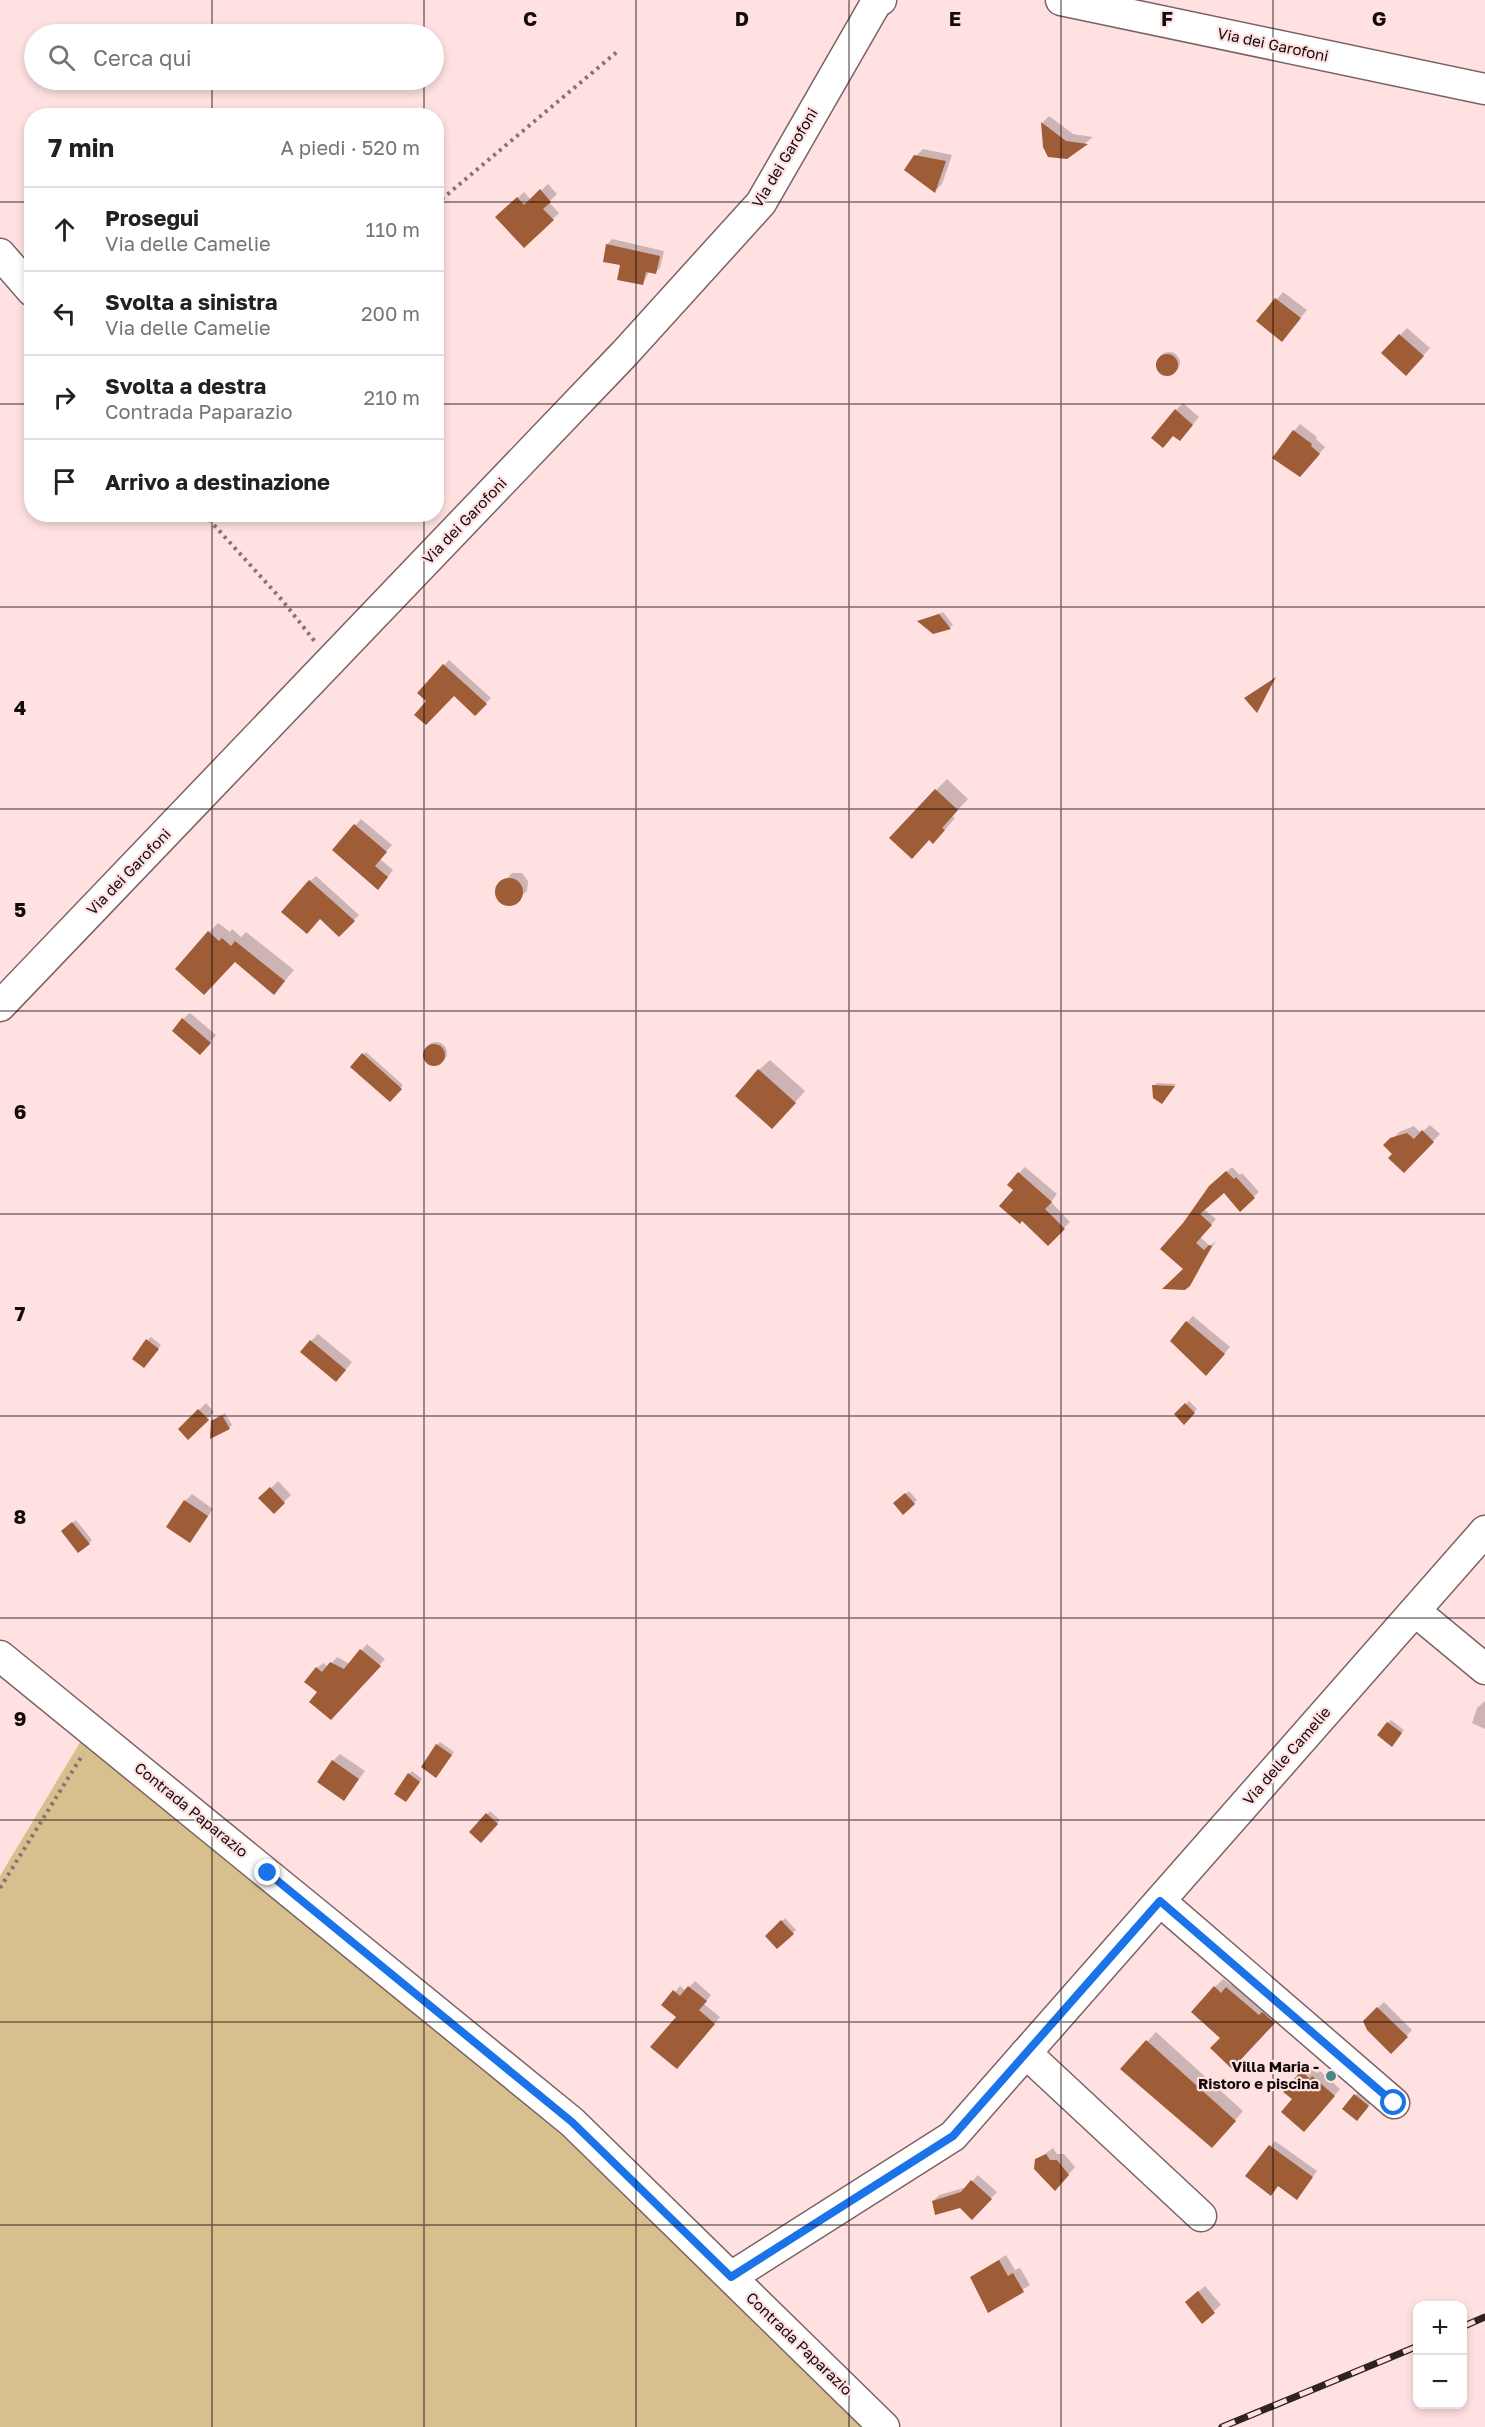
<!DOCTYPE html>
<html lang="it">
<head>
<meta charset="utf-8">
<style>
  body { margin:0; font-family:"Golos Text",sans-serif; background:#f6f6f6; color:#202124 }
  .controls { position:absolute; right:18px; bottom:18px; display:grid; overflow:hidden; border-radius:12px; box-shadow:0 3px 9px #0003 }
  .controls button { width:54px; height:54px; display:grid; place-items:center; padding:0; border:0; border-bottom:2px solid #e0e0e0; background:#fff; color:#202124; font:30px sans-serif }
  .stop { position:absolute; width:18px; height:18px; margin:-14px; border:4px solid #1a73e8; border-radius:50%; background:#fff }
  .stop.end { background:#1a73e8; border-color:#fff; box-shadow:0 2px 6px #0008 }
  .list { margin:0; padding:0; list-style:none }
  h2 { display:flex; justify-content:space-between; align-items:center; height:78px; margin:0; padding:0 24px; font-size:26px }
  h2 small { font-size:20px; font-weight:400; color:#757577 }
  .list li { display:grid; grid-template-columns:39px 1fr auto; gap:18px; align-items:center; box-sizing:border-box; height:84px; padding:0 24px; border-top:2px solid #e0e0e0 }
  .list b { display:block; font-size:22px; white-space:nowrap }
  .list p { margin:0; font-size:20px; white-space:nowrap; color:#757577 }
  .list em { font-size:20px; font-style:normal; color:#757577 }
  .icon { flex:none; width:33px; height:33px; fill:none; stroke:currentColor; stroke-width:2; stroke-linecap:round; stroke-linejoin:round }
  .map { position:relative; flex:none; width:1485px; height:2427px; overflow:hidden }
  .search { position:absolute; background:#fff; box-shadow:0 3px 9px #0003; left:24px; top:24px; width:420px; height:66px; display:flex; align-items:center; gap:15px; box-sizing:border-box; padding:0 21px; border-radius:33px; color:#757577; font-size:22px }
  .panel { position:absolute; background:#fff; box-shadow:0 3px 9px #0003; left:24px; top:108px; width:420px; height:414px; border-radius:24px }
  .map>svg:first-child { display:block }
  .green { fill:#d7bf8e }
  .shadow { fill:#0003 }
  .building { fill:#9e5d37 }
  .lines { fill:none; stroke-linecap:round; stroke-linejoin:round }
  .minor-casing { stroke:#7c6263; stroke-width:33 }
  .path { stroke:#867373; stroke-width:4; stroke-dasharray:3 4.5; stroke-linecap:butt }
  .minor { stroke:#fff; stroke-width:30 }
  .rail-casing { stroke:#2e2222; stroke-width:7 }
  .rail { stroke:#ffe1e2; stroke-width:4.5; stroke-dasharray:14; stroke-linecap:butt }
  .route { stroke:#1a73e8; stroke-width:8 }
  .grid { fill:none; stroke:#130a0a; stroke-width:1.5; stroke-opacity:0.55 }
  .poi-dot { fill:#448b86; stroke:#ffe1e2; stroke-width:2 }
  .labels { text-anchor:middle; stroke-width:4.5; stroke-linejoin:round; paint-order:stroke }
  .street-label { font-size:15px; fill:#130a0a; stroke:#ffe1e2 }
  .poi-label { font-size:15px; font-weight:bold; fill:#130a0a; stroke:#ffe1e2; text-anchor:end }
  .grid-label { font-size:20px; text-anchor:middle; font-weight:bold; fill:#130a0a; stroke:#ffe1e2; stroke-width:4.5; stroke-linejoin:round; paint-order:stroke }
</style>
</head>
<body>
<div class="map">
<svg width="1485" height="2427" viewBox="0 0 1485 2427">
  <rect width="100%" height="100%" fill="#ffe1e2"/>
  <path class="green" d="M 82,1739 L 675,2222 L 873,2427 L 0,2427 L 0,1876 Z"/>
  <g class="shadow">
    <path d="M 1049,116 L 1073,134 L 1093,137 L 1067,157 L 1045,147 L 1043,122 Z"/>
    <path d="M 923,149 L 952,155 L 942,184 L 935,191 L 916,156 Z"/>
    <path d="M 548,184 L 557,194 L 549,202 L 559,213 L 553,219 L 498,217 L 524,192 L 531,200 Z"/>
    <path d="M 612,239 L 664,251 L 660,268 L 655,273 L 649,272 L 643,284 L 607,245 Z"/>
    <path d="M 1283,292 L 1307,310 L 1288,333 L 1258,321 Z"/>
    <path d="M 1407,328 L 1430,348 L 1413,367 L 1383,353 Z"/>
    <circle cx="1169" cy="363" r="11"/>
    <path d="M 1183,403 L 1199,417 L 1186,433 L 1176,410 Z"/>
    <path d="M 1300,424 L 1317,437 L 1316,439 L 1325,447 L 1306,469 L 1294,431 Z"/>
    <path d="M 943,612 L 953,625 L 950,627 L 934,632 L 920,621 Z"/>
    <path d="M 449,660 L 491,698 L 475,714 L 454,694 L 429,701 L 419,693 Z"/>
    <path d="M 947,779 L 968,799 L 952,816 L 955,818 L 944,831 L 930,839 L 891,837 Z"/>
    <path d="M 361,819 L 392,845 L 380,859 L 393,870 L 384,882 L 334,850 Z"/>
    <path d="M 512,873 L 522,873 L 528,881 L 527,891 L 511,904 L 501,902 L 496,893 L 497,889 Z"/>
    <path d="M 316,876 L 359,915 L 339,935 L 321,917 L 310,881 Z"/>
    <path d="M 218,923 L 230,932 L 232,929 L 241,937 L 246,932 L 294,970 L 283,983 L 235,960 L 209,932 Z"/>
    <path d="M 190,1013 L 216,1035 L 207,1046 L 183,1019 Z"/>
    <circle cx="436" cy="1053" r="11"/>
    <path d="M 366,1052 L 403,1085 L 390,1100 L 352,1066 Z"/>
    <path d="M 770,1060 L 805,1091 L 783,1116 L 759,1070 Z"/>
    <path d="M 1157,1083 L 1176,1084 L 1165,1099 L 1154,1086 Z"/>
    <path d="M 1430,1125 L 1440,1134 L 1404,1171 L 1394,1154 L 1386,1145 L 1399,1132 L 1414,1126 L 1421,1133 Z"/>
    <path d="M 1025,1167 L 1057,1194 L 1051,1202 L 1070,1222 L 1048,1244 L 1015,1189 L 1019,1173 Z"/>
    <path d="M 1232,1167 L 1240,1175 L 1242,1173 L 1259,1192 L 1240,1209 L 1224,1191 L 1204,1209 L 1216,1219 L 1200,1237 L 1210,1246 L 1216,1241 L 1190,1283 L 1185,1269 L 1185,1224 L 1216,1181 Z"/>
    <path d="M 1193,1316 L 1230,1347 L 1212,1368 L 1187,1322 Z"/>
    <path d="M 318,1334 L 352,1362 L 343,1373 L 311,1341 Z"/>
    <path d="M 151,1337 L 161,1345 L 147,1363 L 148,1340 Z"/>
    <path d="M 1189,1401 L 1197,1409 L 1184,1423 L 1176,1414 Z"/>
    <path d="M 206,1403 L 214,1412 L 188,1438 L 180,1429 Z"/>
    <path d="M 225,1413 L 232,1425 L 229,1428 L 212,1421 Z"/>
    <path d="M 278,1481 L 291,1495 L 274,1512 L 261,1498 Z"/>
    <path d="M 909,1491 L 917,1500 L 903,1513 L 895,1503 Z"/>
    <path d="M 192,1494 L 213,1509 L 190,1541 L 185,1501 Z"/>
    <path d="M 76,1520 L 92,1540 L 89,1543 L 66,1528 Z"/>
    <path d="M 367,1644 L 385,1659 L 331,1718 L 319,1692 L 317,1668 L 323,1663 L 328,1667 L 337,1657 L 350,1664 Z"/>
    <path d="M 1485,1701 L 1485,1729 L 1472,1723 L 1477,1708 Z"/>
    <path d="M 1391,1720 L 1404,1730 L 1395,1742 L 1388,1723 Z"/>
    <path d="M 440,1742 L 454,1752 L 439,1773 L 437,1745 Z"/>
    <path d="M 340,1754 L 365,1771 L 344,1799 L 333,1761 Z"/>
    <path d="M 412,1771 L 422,1779 L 409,1797 L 409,1774 Z"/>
    <path d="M 490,1811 L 500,1820 L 481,1841 L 471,1832 Z"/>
    <path d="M 785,1918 L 796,1930 L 777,1947 L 767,1936 Z"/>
    <path d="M 1223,1979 L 1231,1985 L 1236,1980 L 1282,2013 L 1241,2059 L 1222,2038 L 1215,1987 Z"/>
    <path d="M 695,1981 L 711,1995 L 704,2004 L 720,2017 L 682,2061 L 678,2016 L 664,2005 L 680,1986 L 686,1991 Z"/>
    <path d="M 1384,2002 L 1412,2030 L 1391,2052 L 1364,2021 Z"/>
    <path d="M 1156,2032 L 1243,2111 L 1221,2137 L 1122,2069 Z"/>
    <path d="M 1309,2066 L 1317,2073 L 1320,2071 L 1340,2089 L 1310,2124 L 1294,2099 L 1285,2091 Z"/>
    <path d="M 1358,2092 L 1371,2102 L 1360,2116 L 1344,2109 Z"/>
    <path d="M 1275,2141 L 1317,2171 L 1297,2198 L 1278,2185 L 1247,2176 Z"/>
    <path d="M 1053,2148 L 1057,2154 L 1064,2154 L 1075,2167 L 1062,2182 L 1037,2160 Z"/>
    <path d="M 978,2175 L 997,2192 L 972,2218 L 960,2206 L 933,2201 L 939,2195 L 967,2187 Z"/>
    <path d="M 1006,2255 L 1015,2270 L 1020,2268 L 1030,2285 L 989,2311 L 972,2277 Z"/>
    <path d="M 1205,2286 L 1221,2305 L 1202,2321 L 1194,2295 Z"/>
  </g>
  <g class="building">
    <path d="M 1041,122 L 1066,141 L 1088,144 L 1067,159 L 1048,157 L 1043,147 Z"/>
    <path d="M 914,155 L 946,161 L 935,193 L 904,170 Z"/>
    <path d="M 540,189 L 551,202 L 543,209 L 554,220 L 524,248 L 495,217 L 517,197 L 524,205 Z"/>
    <path d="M 606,244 L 660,256 L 656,274 L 646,272 L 643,285 L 617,280 L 620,265 L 603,262 Z"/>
    <path d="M 1275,298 L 1301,318 L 1282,342 L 1256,321 Z"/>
    <path d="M 1399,334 L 1424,356 L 1406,376 L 1381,353 Z"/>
    <circle cx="1167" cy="365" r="11"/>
    <path d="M 1175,409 L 1193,425 L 1180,441 L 1173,436 L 1163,448 L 1151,438 Z"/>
    <path d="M 1293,430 L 1312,444 L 1311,446 L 1320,454 L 1300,477 L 1272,458 Z"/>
    <path d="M 939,614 L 951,629 L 933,634 L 917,621 Z"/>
    <path d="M 443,664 L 487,704 L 475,716 L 454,696 L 426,725 L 414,715 L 426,701 L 417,693 Z"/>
    <path d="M 1276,677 L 1257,713 L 1244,698 Z"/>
    <path d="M 935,789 L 958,810 L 942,828 L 945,830 L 933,844 L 929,840 L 912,859 L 889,838 Z"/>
    <path d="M 354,824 L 387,852 L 375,866 L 388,877 L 378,890 L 332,850 Z"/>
    <circle cx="509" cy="892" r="14"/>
    <path d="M 309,880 L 355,921 L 339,937 L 320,919 L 307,934 L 281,912 Z"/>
    <path d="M 208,931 L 219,941 L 222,938 L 231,946 L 235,941 L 285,981 L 274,995 L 235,962 L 204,995 L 175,969 Z"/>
    <path d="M 182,1018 L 211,1043 L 200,1055 L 172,1031 Z"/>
    <circle cx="434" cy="1055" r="11"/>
    <path d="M 362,1053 L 402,1089 L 390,1102 L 350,1067 Z"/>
    <path d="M 758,1069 L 796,1103 L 772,1129 L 735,1096 Z"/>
    <path d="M 1152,1085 L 1175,1086 L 1162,1104 L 1153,1098 Z"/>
    <path d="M 1422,1130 L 1434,1142 L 1404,1173 L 1388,1158 L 1392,1154 L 1383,1145 L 1390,1138 L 1407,1133 L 1414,1139 Z"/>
    <path d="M 1226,1171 L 1234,1179 L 1236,1177 L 1255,1198 L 1240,1212 L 1224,1193 L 1200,1214 L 1212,1225 L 1196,1243 L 1204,1250 L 1209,1245 L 1212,1246 L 1190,1286 L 1185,1290 L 1162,1289 L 1183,1269 L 1160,1249 L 1183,1223 L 1209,1186 Z"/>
    <path d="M 1018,1172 L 1052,1202 L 1045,1209 L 1065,1229 L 1048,1246 L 1022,1221 L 1020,1224 L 999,1206 L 1013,1190 L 1007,1185 Z"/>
    <path d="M 1186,1321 L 1225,1354 L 1206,1376 L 1170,1341 Z"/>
    <path d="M 146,1339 L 159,1349 L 144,1368 L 132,1359 Z"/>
    <path d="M 310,1340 L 346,1370 L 336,1382 L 300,1352 Z"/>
    <path d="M 1185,1403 L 1195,1413 L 1184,1425 L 1174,1414 Z"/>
    <path d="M 198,1409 L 209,1420 L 188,1440 L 178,1429 Z"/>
    <path d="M 222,1415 L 230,1429 L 210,1439 L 211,1421 Z"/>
    <path d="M 270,1487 L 285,1503 L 274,1514 L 258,1498 Z"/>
    <path d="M 905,1493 L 915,1504 L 903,1515 L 893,1503 Z"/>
    <path d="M 184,1500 L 208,1516 L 190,1543 L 166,1527 Z"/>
    <path d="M 72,1522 L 90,1544 L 78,1553 L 61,1531 Z"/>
    <path d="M 360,1649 L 381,1666 L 331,1720 L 309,1702 L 317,1692 L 304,1682 L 316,1667 L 322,1672 L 330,1662 L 344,1669 Z"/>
    <path d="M 1387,1722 L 1402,1733 L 1392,1747 L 1377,1735 Z"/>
    <path d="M 436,1744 L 452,1755 L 436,1778 L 421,1767 Z"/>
    <path d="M 332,1760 L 359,1779 L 344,1801 L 317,1782 Z"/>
    <path d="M 408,1773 L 420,1782 L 406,1802 L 394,1794 Z"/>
    <path d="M 486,1813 L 498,1824 L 481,1843 L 469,1832 Z"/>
    <path d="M 781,1920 L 794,1934 L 777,1949 L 765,1936 Z"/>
    <path d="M 688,1986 L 707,2001 L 699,2010 L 715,2024 L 677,2069 L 650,2047 L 676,2017 L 661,2005 L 673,1990 L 680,1996 Z"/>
    <path d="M 1214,1986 L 1221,1993 L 1226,1987 L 1259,2015 L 1262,2012 L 1275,2023 L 1232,2069 L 1210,2048 L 1220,2038 L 1191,2012 Z"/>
    <path d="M 1377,2007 L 1408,2037 L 1391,2054 L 1367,2030 L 1363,2021 Z"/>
    <path d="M 1146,2040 L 1236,2121 L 1212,2148 L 1120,2069 Z"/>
    <path d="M 1301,2071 L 1310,2079 L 1312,2076 L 1335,2096 L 1304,2132 L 1281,2112 L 1292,2099 L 1283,2092 Z"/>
    <path d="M 1354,2094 L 1369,2106 L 1357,2121 L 1342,2109 Z"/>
    <path d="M 1269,2145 L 1313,2177 L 1297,2200 L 1278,2186 L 1271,2196 L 1245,2176 Z"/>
    <path d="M 1046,2154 L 1050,2160 L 1057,2160 L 1069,2175 L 1055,2191 L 1034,2169 L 1035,2159 Z"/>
    <path d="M 971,2180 L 992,2199 L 972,2220 L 960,2208 L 935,2215 L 932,2201 L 961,2192 Z"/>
    <path d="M 999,2260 L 1008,2276 L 1013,2273 L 1024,2292 L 988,2313 L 970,2277 Z"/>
    <path d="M 1198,2291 L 1215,2313 L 1202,2324 L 1185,2302 Z"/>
  </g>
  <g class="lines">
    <g class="minor-casing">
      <g id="minor">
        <path d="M 1061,0 L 1485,89"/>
        <path d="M 0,254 L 32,291"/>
        <path d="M 0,1006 L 625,353 L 761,203 L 876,3 L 881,0"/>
        <path d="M 1415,1611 L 1485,1669"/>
        <path d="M 0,1656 L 572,2122 L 884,2427"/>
        <path d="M 1160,1901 L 1394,2103"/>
        <path d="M 1026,2053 L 1201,2216"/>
        <path d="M 731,2277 L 953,2136 L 1485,1531"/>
      </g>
    </g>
    <g class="path">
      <path d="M 436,204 L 618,51"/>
      <path d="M 204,514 L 282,600 L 316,643"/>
      <path d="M 0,1888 L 83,1754"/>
    </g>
    <use href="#minor" class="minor"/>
    <g class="rail-casing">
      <g id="rail">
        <path d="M 1462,2327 L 1485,2317"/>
        <path d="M 1222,2427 L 1418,2346"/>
      </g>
    </g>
    <use href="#rail" class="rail"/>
  </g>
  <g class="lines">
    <path class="route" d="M 268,1873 L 572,2122 L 731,2277 L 953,2136 L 1160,1901 L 1394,2103"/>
  </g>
  <path class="grid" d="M 212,0 L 212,34M 424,0 L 424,34M 636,0 L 636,2427M 849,0 L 849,2427M 1061,0 L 1061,2427M 1273,0 L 1273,2427M 212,80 L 212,116M 424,80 L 424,116M 0,202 L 32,202M 436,202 L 1485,202M 0,404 L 32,404M 436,404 L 1485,404M 212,514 L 212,2427M 424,514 L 424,2427M 0,607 L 1485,607M 0,809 L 1485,809M 0,1011 L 1485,1011M 0,1214 L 1485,1214M 0,1416 L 1485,1416M 0,1618 L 1485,1618M 0,1820 L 1485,1820M 0,2022 L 1485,2022M 0,2225 L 1485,2225"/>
  <circle class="poi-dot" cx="1331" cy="2076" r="6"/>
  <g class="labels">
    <g class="street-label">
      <text transform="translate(1273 45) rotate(12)" y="5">Via dei Garofoni</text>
      <text transform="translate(785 158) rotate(-59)" y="5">Via dei Garofoni</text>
      <text transform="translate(465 521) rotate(-46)" y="5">Via dei Garofoni</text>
      <text transform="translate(129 872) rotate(-46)" y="5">Via dei Garofoni</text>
      <text transform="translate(1287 1756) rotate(-49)" y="5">Via delle Camelie</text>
      <text transform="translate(191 1810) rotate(39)" y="5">Contrada Paparazio</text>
      <text transform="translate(799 2344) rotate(44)" y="5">Contrada Paparazio</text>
    </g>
    <g class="poi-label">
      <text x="1319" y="2072">Villa Maria -<tspan x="1319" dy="17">Ristoro e piscina</tspan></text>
    </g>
  </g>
  <g class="grid-label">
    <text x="530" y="26">C</text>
    <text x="742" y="26">D</text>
    <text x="955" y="26">E</text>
    <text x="1167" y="26">F</text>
    <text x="1379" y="26">G</text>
    <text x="20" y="715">4</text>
    <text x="20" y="917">5</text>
    <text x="20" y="1119">6</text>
    <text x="20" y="1321">7</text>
    <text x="20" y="1524">8</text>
    <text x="20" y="1726">9</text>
  </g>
</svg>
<div class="controls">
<button>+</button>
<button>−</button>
</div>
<div class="stop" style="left:1394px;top:2103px"></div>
<div class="stop end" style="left:268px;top:1873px"></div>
<div class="search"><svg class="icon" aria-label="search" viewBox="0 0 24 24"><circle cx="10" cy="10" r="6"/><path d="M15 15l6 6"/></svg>Cerca qui</div>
<section class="panel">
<h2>7 min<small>A piedi · 520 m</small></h2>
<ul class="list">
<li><svg class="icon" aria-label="ahead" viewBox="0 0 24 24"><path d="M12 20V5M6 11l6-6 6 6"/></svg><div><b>Prosegui</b><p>Via delle Camelie</p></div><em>110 m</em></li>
<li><svg class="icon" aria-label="left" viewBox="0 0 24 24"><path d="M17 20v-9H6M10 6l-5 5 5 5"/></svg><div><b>Svolta a sinistra</b><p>Via delle Camelie</p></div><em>200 m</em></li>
<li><svg class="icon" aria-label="right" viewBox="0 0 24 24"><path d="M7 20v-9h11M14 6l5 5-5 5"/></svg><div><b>Svolta a destra</b><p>Contrada Paparazio</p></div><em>210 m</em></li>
<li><svg class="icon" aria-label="arrive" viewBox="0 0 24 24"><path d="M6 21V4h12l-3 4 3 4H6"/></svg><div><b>Arrivo a destinazione</b></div></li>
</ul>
</section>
</div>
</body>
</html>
